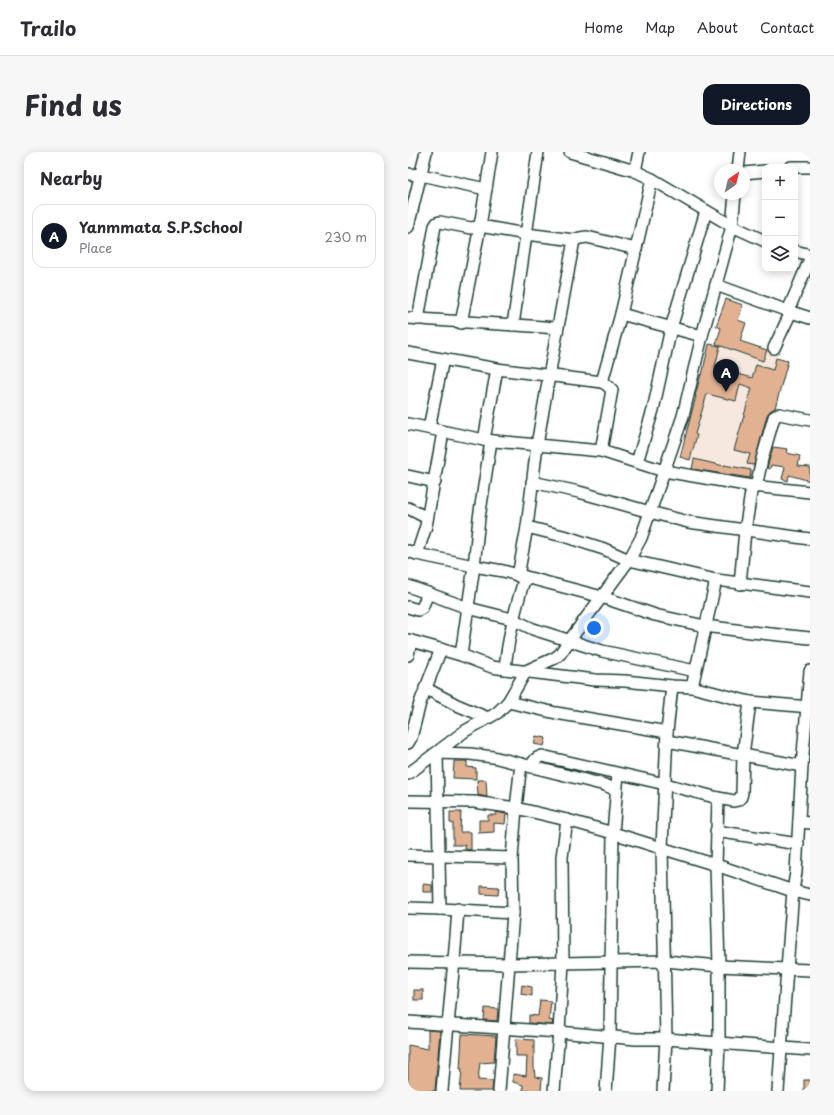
<!DOCTYPE html>
<html lang="en">
<head>
<meta charset="utf-8">
<style>
  body { margin:0; font-family:"Playpen Sans",sans-serif; background:#f7f7f7; color:#2b2b33 }
  .controls { position:absolute; right:12px; top:12px; display:grid; overflow:hidden; border-radius:8px; box-shadow:0 2px 10px #0003 }
  .controls button { width:36px; height:36px; display:grid; place-items:center; padding:0; border:0; border-bottom:1px solid #e1e1e2; background:#fff; color:#2b2b33; font:20px sans-serif }
  .compass { position:absolute; left:306px; top:12px; width:36px; height:36px; border-radius:50%; background:#fff; box-shadow:0 2px 10px #0003; rotate:35deg }
  .you { position:absolute; left:186px; top:476px; width:14px; height:14px; margin:-10px; border:3px solid #fff; border-radius:50%; background:#1a73e8; box-shadow:0 0 0 6px #1a73e833 }
  .badge { display:grid; place-items:center; width:26px; height:26px; border-radius:50%; background:#111827; color:#fff; font-size:13px; font-weight:700 }
  .pin { position:absolute; translate:-50% -33px; filter:drop-shadow(0 1px 2px #0008) }
  .pin::after { content:''; position:absolute; top:21px; width:14px; height:12px; background:inherit; clip-path:polygon(0 0,100% 0,50% 100%) }
  .list { margin:0; padding:0; list-style:none }
  h2 { display:flex; justify-content:space-between; align-items:center; height:52px; margin:0; padding:0 16px; font-size:17px }
  h2 small { font-size:13px; font-weight:400; color:#7c7c81 }
  .list li { display:grid; grid-template-columns:26px 1fr auto; gap:12px; align-items:center; box-sizing:border-box; height:64px; margin:0 8px 8px; padding:0 8px; border:1px solid #e1e1e2; border-radius:12px }
  .list b { display:block; font-size:15px; white-space:nowrap }
  .list p { margin:0; font-size:13px; white-space:nowrap; color:#7c7c81 }
  .list em { font-size:13px; font-style:normal; color:#7c7c81 }
  .icon { flex:none; width:22px; height:22px; fill:none; stroke:currentColor; stroke-width:2; stroke-linecap:round; stroke-linejoin:round }
  .map { position:relative; flex:none; width:402px; height:939px; overflow:hidden; border-radius:12px }
  header { display:flex; align-items:center; gap:24px; box-sizing:border-box; height:56px; padding:0 20px; background:#fff; border-bottom:1px solid #e1e1e2 }
  header strong { font-size:19px }
  nav { display:flex; gap:22px; margin-inline-start:auto; font-size:14px }
  .intro { display:flex; align-items:center; justify-content:space-between; box-sizing:border-box; height:96px; padding:0 24px }
  h1 { margin:0; font-size:28px }
  .button { padding:10px 18px; border-radius:12px; background:#111827; color:#fff; font-size:14px; font-weight:700 }
  main { display:flex; gap:24px; padding:0 24px }
  aside { flex:1; background:#fff; border-radius:12px; box-shadow:0 2px 10px #0003 }
  .map>svg:first-child { display:block }
  .built { fill:#f6e8de }
  .building { fill:#e1b192; stroke:#1f3d34 }
  .lines { fill:none; stroke-linecap:round; stroke-linejoin:round }
  .minor-casing { stroke:#1f3d34; stroke-width:14 }
  .minor { stroke:#fff; stroke-width:11 }
</style>
</head>
<body>
<header>
<strong>Trailo</strong>
<nav><a>Home</a><a>Map</a><a>About</a><a>Contact</a></nav>
</header>
<div class="intro"><h1>Find us</h1><a class="button">Directions</a></div>
<main>
<aside>
<h2>Nearby<small></small></h2>
<ul class="list">
<li><span class="badge">A</span><div><b>Yanmmata S.P.School</b><p>Place</p></div><em>230 m</em></li>
</ul>
</aside>
<div class="map">
<svg width="402" height="939" viewBox="0 0 402 939">
  <rect width="100%" height="100%" fill="#fff"/>
  <filter id="ink" filterUnits="userSpaceOnUse"><feTurbulence type="fractalNoise" baseFrequency=".025" numOctaves="2"/><feDisplacementMap in="SourceGraphic" scale="8" xChannelSelector="R" yChannelSelector="G"/><feConvolveMatrix kernelMatrix="1 2 1 2 8 2 1 2 1" color-interpolation-filters="sRGB"/></filter>
  <g filter="url(#ink)">
    <path class="built" d="M 312,193 L 359,198 L 369,203 L 347,279 L 339,311 L 348,314 L 346,330 L 341,329 L 343,318 L 313,313 L 286,307 L 282,308 L 289,283 L 289,278 L 305,221 Z"/>
    <g class="building">
      <path d="M 318,147 L 335,153 L 330,168 L 338,171 L 332,189 L 359,198 L 355,209 L 308,192 L 313,176 L 308,174 Z"/>
      <path d="M 301,192 L 312,194 L 307,215 L 344,226 L 348,213 L 365,218 L 368,206 L 380,209 L 367,256 L 362,259 L 359,263 L 346,313 L 339,312 L 342,302 L 326,298 L 344,236 L 332,232 L 328,249 L 299,242 L 287,282 L 289,283 L 282,308 L 272,305 L 288,244 L 287,244 L 293,222 L 294,223 Z"/>
      <path d="M 365,295 L 380,297 L 379,301 L 392,304 L 390,314 L 402,315 L 402,329 L 381,323 L 380,329 L 374,327 L 377,315 L 363,313 L 362,317 L 359,316 Z"/>
      <path d="M 286,307 L 316,314 L 316,313 L 343,318 L 342,326 L 284,317 Z"/>
      <path d="M 128,584 L 138,586 L 136,594 L 126,592 Z"/>
      <path d="M 46,609 L 59,609 L 59,615 L 68,616 L 68,627 L 45,626 Z"/>
      <path d="M 69,628 L 78,628 L 79,645 L 70,643 Z"/>
      <path d="M 42,660 L 53,660 L 52,680 L 63,680 L 63,698 L 57,697 L 57,693 L 45,693 L 45,671 L 42,671 Z"/>
      <path d="M 88,660 L 98,662 L 97,672 L 86,671 L 86,680 L 71,681 L 71,668 L 80,668 L 80,663 L 88,663 Z"/>
      <path d="M 15,732 L 24,733 L 24,740 L 15,740 Z"/>
      <path d="M 73,734 L 91,735 L 90,743 L 73,742 Z"/>
      <path d="M 114,833 L 124,835 L 124,844 L 113,842 Z"/>
      <rect x="6" y="838" width="9" height="10"/>
      <path d="M 132,848 L 143,849 L 141,868 L 145,869 L 144,873 L 121,871 L 121,863 L 130,864 Z"/>
      <path d="M 77,856 L 90,857 L 89,869 L 76,868 Z"/>
      <path d="M 20,878 L 32,879 L 27,939 L 0,939 L 0,893 L 20,897 Z"/>
      <path d="M 54,882 L 88,884 L 86,910 L 72,911 L 70,928 L 85,929 L 84,939 L 52,939 L 54,917 L 52,917 Z"/>
      <path d="M 108,887 L 126,888 L 126,915 L 127,925 L 134,926 L 133,939 L 115,939 L 115,933 L 105,930 L 105,922 L 118,924 L 119,904 L 108,904 Z"/>
      <rect x="396" y="928" width="6" height="11"/>
    </g>
    <g class="lines">
      <g class="minor-casing">
        <g id="minor">
          <path d="M 162,0 L 227,19 L 244,27 L 324,74 L 357,89"/>
          <path d="M 383,15 L 402,15"/>
          <path d="M 330,18 L 332,0"/>
          <path d="M 227,19 L 231,0"/>
          <path d="M 336,21 L 357,19"/>
          <path d="M 0,22 L 13,23 L 78,37"/>
          <path d="M 0,75 L 18,0"/>
          <path d="M 166,88 L 172,86 L 179,85 L 228,97"/>
          <path d="M 387,99 L 402,103"/>
          <path d="M 402,107 L 380,159 L 402,166"/>
          <path d="M 308,133 L 380,159"/>
          <path d="M 213,162 L 294,184"/>
          <path d="M 0,166 C 50,170 99,172 149,176"/>
          <path d="M 10,167 L 27,74 L 29,71 L 32,70 L 63,76 L 72,74 L 118,82 L 166,88 L 141,224 L 129,293 L 119,375 L 110,424"/>
          <path d="M 53,171 L 72,74 L 84,0"/>
          <path d="M 105,173 L 130,0"/>
          <path d="M 366,196 L 383,160"/>
          <path d="M 0,201 L 89,217 L 194,230 L 199,233 L 204,238 L 193,299"/>
          <path d="M 194,230 L 213,162 L 244,27"/>
          <path d="M 0,272 L 76,288 L 193,299 L 256,319 L 344,334 L 402,340"/>
          <path d="M 21,276 L 35,207"/>
          <path d="M 76,288 L 89,217"/>
          <path d="M 229,310 L 245,258 L 263,176 L 298,59"/>
          <path d="M 0,324 L 27,330"/>
          <path d="M 124,330 L 171,340 L 242,360 L 280,370 L 402,387"/>
          <path d="M 348,335 L 354,307 L 366,265 L 371,262 L 402,268"/>
          <path d="M 0,356 L 19,366"/>
          <path d="M 119,375 L 159,385 L 196,397 L 221,408 L 308,428 L 402,440"/>
          <path d="M 0,399 L 9,402 L 66,414 L 95,419 L 194,445 L 247,463 L 297,474 L 343,480 L 402,486"/>
          <path d="M 9,402 L 18,374 L 35,280"/>
          <path d="M 332,432 L 337,379 L 344,334"/>
          <path d="M 0,434 L 60,456 L 104,467 L 125,477 L 194,499 L 287,519"/>
          <path d="M 0,455 L 10,458 L 14,456 L 20,441"/>
          <path d="M 0,488 L 53,503 L 84,515 L 97,517 L 187,528 L 217,529 L 264,534 L 284,535 L 342,550 L 402,555"/>
          <path d="M 0,503 L 3,489"/>
          <path d="M 53,503 L 66,414 L 71,366 L 83,289"/>
          <path d="M 97,517 C 100,484 107,457 117,425"/>
          <path d="M 284,535 L 308,428"/>
          <path d="M 17,536 L 49,553 L 80,566"/>
          <path d="M 100,550 L 148,561 L 259,580"/>
          <path d="M 259,589 L 335,603 L 394,614"/>
          <path d="M 0,591 L 3,586 L 12,551 L 33,497"/>
          <path d="M 123,615 C 126,609 127,606 134,604 L 257,632 L 310,646 L 326,649 L 330,648 L 333,645 L 334,641 L 335,603 L 342,550"/>
          <path d="M 0,622 L 57,579 L 89,561 L 100,550 L 118,519 L 147,506 L 152,502 L 161,489 L 221,408 L 233,386 L 242,360 L 275,264 L 294,184 L 324,74 L 327,42"/>
          <path d="M 0,649 L 66,650 L 108,656 L 159,668 L 205,681 L 308,713 L 385,739 L 402,743"/>
          <path d="M 391,670 L 402,671"/>
          <path d="M 308,679 L 390,692"/>
          <path d="M 0,703 L 104,706"/>
          <path d="M 0,756 L 32,757 L 105,761"/>
          <path d="M 32,757 L 29,601 L 62,602 L 85,605 L 197,633 L 208,638"/>
          <path d="M 0,810 L 101,812 L 257,809 L 311,814 L 402,818"/>
          <path d="M 0,870 L 151,880 L 228,887 L 258,887 L 402,898"/>
          <path d="M 34,939 C 39,878 46,818 50,757"/>
          <path d="M 91,939 L 105,761 L 104,706 L 108,656 L 113,612"/>
          <path d="M 146,939 L 151,880 L 155,811 L 154,705 L 159,668"/>
          <path d="M 198,939 L 202,884 L 205,681 L 210,622"/>
          <path d="M 255,939 L 258,887 L 254,696 L 259,580 L 264,534"/>
          <path d="M 309,939 L 311,891 L 311,814 L 308,713 L 310,646"/>
          <path d="M 370,939 L 382,777 L 385,739 L 388,720 L 394,614 L 402,519"/>
        </g>
      </g>
      <use href="#minor" class="minor"/>
    </g>
  </g>
</svg>
<div class="controls">
<button>+</button>
<button>−</button>
<button><svg class="icon" aria-label="layers" viewBox="0 0 24 24"><path d="M12 4l9 5-9 5-9-5zM3 14l9 5 9-5"/></svg></button>
</div>
<svg class="compass" viewBox="-18 -18 36 36"><path d="M0-13l5 13h-10z" fill="#e53935"/><path d="M0 13l5-13h-10z" fill="#7c7c81"/></svg>
<div class="you"></div>
<div class="pin badge" style="left:318px;top:240px">A</div>
</div>
</main>
</body>
</html>
